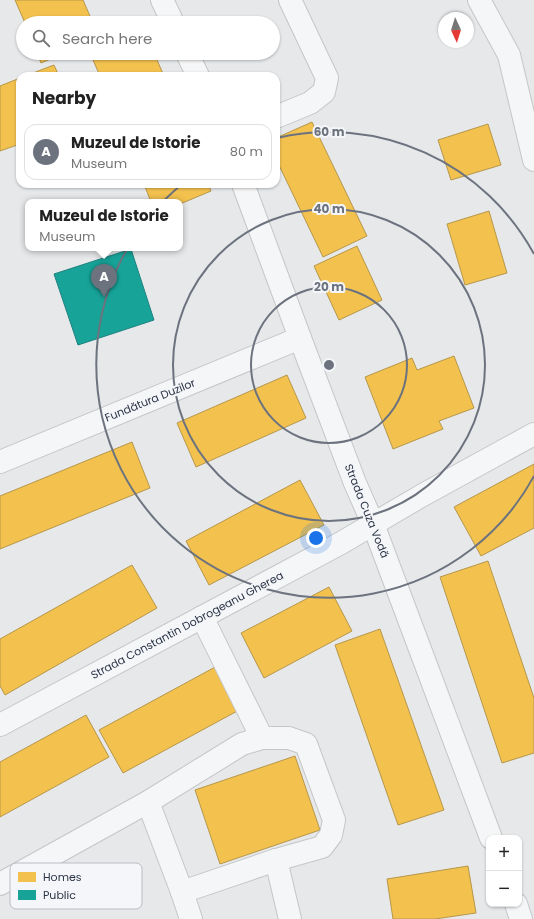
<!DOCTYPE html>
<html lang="en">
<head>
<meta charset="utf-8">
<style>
  body { margin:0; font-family:Poppins,sans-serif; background:#f6f6f6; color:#222 }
  .controls { position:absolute; right:12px; bottom:12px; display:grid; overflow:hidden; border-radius:8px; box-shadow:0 1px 3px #0004 }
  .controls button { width:36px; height:36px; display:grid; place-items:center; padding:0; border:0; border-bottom:1px solid #e0e0e0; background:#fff; color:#222; font:20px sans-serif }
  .compass { position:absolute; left:438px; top:12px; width:36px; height:36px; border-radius:50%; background:#fff; box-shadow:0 1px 3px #0004; rotate:176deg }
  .you { position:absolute; left:316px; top:538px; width:14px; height:14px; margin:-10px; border:3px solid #fff; border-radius:50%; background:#1a73e8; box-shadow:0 0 0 6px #1a73e833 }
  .badge { display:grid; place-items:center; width:26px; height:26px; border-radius:50%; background:#6c737f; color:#fff; font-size:13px; font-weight:700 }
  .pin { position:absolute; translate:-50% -33px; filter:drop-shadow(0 1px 2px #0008) }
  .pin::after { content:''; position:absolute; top:21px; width:14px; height:12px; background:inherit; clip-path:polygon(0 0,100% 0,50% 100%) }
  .popup { position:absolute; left:25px; top:199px; width:158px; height:52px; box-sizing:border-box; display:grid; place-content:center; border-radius:8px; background:#fff; filter:drop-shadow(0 1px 3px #0005); font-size:13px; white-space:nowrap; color:#767676 }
  .popup b { font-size:15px; color:#222 }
  .popup::after { content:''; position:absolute; left:50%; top:100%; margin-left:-8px; border:8px solid transparent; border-top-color:#fff }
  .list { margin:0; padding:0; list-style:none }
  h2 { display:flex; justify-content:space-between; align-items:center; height:52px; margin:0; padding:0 16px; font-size:17px }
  h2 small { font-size:13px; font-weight:400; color:#767676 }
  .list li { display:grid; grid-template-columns:26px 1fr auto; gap:12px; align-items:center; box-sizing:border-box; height:56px; margin:0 8px 8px; padding:0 8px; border:1px solid #e0e0e0; border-radius:12px }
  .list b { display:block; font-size:15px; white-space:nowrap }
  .list p { margin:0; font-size:13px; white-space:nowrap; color:#767676 }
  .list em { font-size:13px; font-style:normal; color:#767676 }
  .icon { flex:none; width:22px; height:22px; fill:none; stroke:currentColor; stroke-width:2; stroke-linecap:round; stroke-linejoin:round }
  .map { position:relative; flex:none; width:534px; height:919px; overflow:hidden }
  .search { position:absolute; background:#fff; box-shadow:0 1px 3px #0004; left:16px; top:16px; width:264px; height:44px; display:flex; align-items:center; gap:10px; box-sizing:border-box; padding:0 14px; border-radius:22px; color:#767676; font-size:15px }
  .panel { position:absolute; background:#fff; box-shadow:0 1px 3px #0004; left:16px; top:72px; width:264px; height:116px; border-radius:12px }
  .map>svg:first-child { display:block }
  .homes { fill:#f2c14e; stroke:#b6974b }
  .public { fill:#17a398; stroke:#1d827f }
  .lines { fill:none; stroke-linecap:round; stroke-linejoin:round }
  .minor-casing { stroke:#c4c6c8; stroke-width:24 }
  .minor { stroke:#f5f6f7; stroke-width:22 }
  .ring { fill:none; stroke:#6c737f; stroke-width:2 }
  .labels { text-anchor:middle; stroke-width:4; stroke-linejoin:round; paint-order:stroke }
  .street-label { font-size:11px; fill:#2b3445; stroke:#f4f6f9 }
  .key { fill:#f4f6f9; stroke:#b8bcc3; stroke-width:1 }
  .key-label { font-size:11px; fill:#2b3445 }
  .centre { fill:#6c737f; stroke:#f4f6f9; stroke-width:2 }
  .ring-label { font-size:12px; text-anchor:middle; font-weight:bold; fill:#6c737f; stroke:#f4f6f9; stroke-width:4; stroke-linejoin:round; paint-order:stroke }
</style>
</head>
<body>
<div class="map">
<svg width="534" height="919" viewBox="0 0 534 919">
  <rect width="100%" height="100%" fill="#e6e8ea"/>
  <g class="homes">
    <path d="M 15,0 L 83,0 L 93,23 L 25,23 Z"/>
    <path d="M 37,53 L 65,53 L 41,63 Z"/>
    <path d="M 90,53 L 154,53 L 164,76 L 100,76 Z"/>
    <path d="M 54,65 L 59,76 L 25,76 Z"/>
    <path d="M 20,78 L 20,144 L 0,151 L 0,86 Z"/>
    <path d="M 312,122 L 367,236 L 323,257 L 276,159 L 276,138 Z"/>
    <path d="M 488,124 L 501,165 L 451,180 L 438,140 Z"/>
    <path d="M 144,184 L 208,184 L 211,191 L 180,204 L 180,202 L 151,202 Z"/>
    <path d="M 489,211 L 507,273 L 465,285 L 447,224 Z"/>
    <path d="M 357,246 L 382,300 L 339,320 L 314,266 Z"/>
    <path d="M 454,356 L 474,408 L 439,421 L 443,429 L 393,449 L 365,377 L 412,358 L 417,370 Z"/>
    <path d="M 287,375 L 306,418 L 196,467 L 177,423 Z"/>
    <path d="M 132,442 L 150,488 L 0,549 L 0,496 Z"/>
    <path d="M 534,464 L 534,528 L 481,556 L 454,507 Z"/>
    <path d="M 300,480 L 324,525 L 209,585 L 186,541 Z"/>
    <path d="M 488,561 L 534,698 L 534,753 L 502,763 L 440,577 Z"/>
    <path d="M 132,565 L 157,608 L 5,695 L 0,686 L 0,639 Z"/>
    <path d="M 329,587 L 352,631 L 264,678 L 241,633 Z"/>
    <path d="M 380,629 L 444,810 L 398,825 L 335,645 Z"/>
    <path d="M 217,666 L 241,709 L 123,773 L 99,730 Z"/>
    <path d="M 86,715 L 109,757 L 0,817 L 0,762 Z"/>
    <path d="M 295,756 L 320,830 L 220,864 L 195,790 Z"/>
    <path d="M 468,866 L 476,913 L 435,919 L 393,919 L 387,879 Z"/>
  </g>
  <path class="public" d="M 131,249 L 154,320 L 78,345 L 54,274 Z"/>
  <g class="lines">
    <g class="minor-casing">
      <g id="minor">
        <path d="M 162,0 L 173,23"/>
        <path d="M 479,0 L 509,55 L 534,160"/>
        <path d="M 187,53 L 198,76"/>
        <path d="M 276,117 L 310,103 L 324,92 L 327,78 L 290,0"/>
        <path d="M 243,184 L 300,338 L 355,483 L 373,524 L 491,838"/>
        <path d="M 0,462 L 300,338"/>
        <path d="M 202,617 L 262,738"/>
        <path d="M 0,725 L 341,543 L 421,496 L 534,434"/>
        <path d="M 148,802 L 182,892 L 191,919"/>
        <path d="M 276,860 L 290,919"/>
        <path d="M 0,884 L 148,802 L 242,744 L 262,738 L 289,738 L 306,744 L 334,820 L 331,835 L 322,847 L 276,860 L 182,892"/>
        <path d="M 516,904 L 521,919"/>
      </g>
    </g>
    <use href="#minor" class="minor"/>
  </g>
  <g class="ring">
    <circle cx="329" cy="365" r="78"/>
    <circle cx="329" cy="365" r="156"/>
    <path d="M534 476A233 233 0 1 1 181 185M277 138A233 233 0 0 1 534 254"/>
  </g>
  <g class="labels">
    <g class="street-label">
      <text transform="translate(150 400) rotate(-22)" y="4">Fundătura Duzilor</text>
      <text transform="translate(367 511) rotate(68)" y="4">Strada Cuza Vodă</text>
      <text transform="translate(187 625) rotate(-28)" y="4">Strada Constantin Dobrogeanu Gherea</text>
    </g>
  </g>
  <rect x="10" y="863" width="132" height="46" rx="6" class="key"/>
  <rect x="18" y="872" width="18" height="10" fill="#f2c14e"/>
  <rect x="18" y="890" width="18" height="10" fill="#17a398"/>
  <g class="key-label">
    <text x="43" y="881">Homes</text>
    <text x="43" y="899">Public</text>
  </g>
  <circle cx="329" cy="365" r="6" class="centre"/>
  <g class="ring-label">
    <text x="329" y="136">60 m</text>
    <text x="329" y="213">40 m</text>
    <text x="329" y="291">20 m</text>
  </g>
</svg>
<div class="controls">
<button>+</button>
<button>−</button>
</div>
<svg class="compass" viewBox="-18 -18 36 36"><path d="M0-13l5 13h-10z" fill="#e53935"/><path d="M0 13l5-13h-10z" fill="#767676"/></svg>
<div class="you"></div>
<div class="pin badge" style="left:104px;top:297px">A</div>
<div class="popup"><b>Muzeul de Istorie</b>Museum</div>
<div class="search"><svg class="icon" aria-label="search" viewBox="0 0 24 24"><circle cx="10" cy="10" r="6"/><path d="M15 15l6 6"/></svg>Search here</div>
<section class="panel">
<h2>Nearby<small></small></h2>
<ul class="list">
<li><span class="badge">A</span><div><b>Muzeul de Istorie</b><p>Museum</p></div><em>80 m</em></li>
</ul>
</section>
</div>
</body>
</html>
